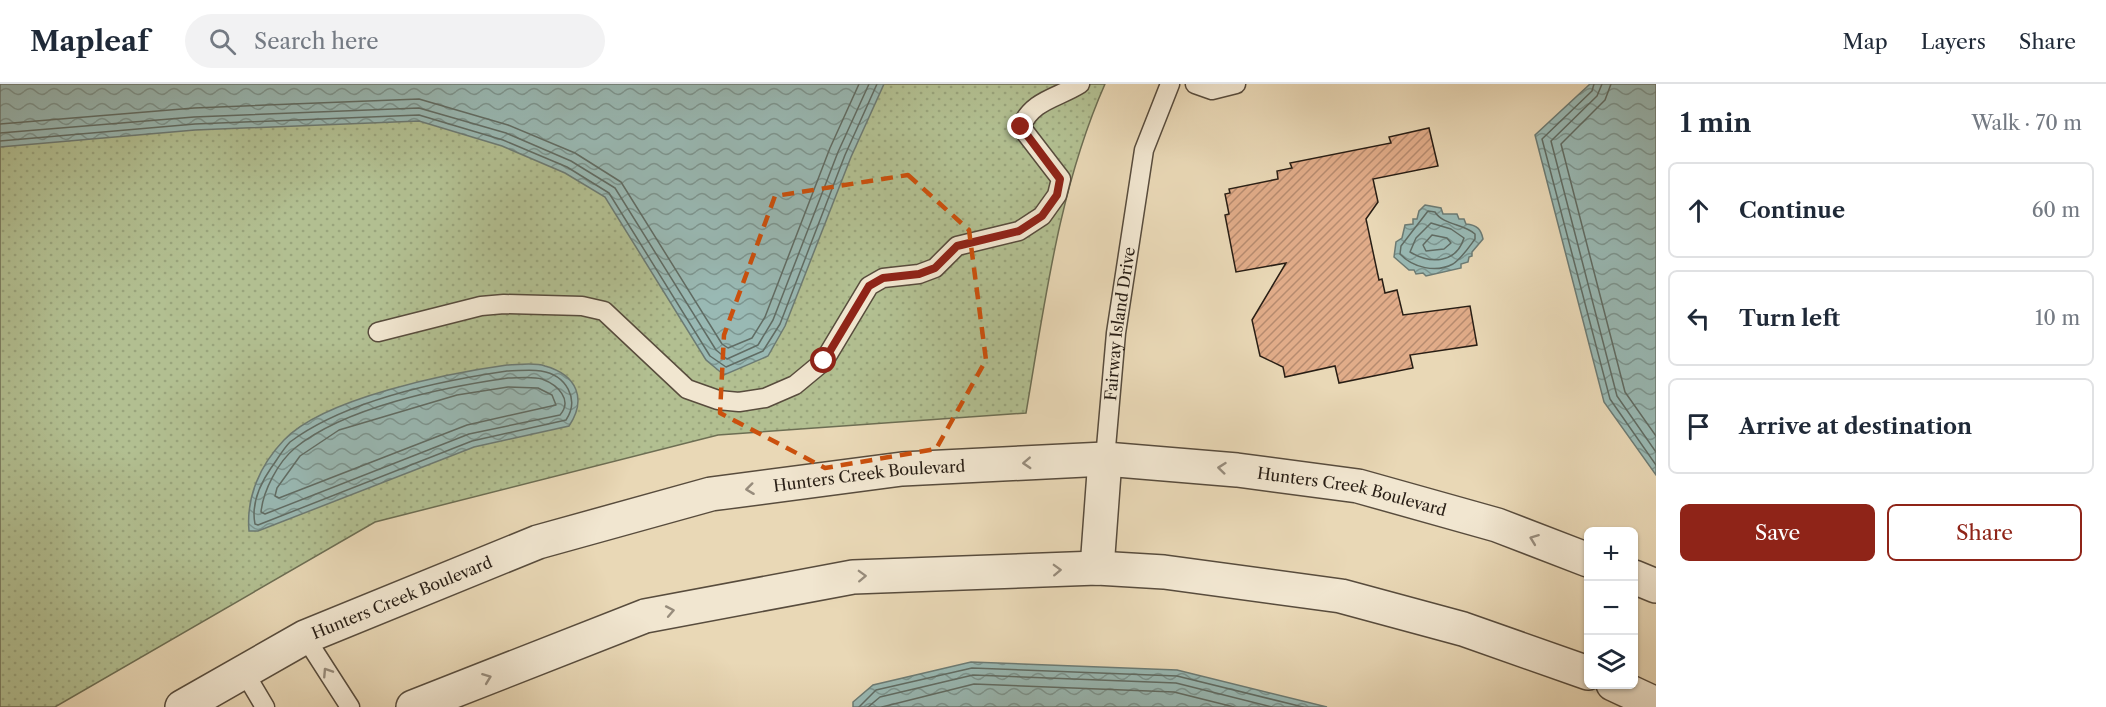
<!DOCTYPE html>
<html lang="en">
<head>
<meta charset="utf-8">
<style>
  body { margin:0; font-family:"Libre Caslon Text",serif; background:#f2f2f3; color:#1f2937 }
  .controls { position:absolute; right:18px; bottom:18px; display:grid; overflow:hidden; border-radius:9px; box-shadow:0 2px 4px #0004 }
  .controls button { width:54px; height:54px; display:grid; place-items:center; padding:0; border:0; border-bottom:2px solid #e0e1e3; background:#fff; color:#1f2937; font:30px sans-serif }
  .stop { position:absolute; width:18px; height:18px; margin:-14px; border:4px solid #8f2418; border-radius:50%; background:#fff }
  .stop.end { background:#8f2418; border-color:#fff; box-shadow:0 2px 6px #0008 }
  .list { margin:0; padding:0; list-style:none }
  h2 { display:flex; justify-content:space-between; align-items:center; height:78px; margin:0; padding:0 24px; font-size:26px }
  h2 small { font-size:20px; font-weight:400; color:#747a83 }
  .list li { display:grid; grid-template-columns:39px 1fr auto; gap:18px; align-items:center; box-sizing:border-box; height:96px; margin:0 12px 12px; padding:0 12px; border:2px solid #e0e1e3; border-radius:9px }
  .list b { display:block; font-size:22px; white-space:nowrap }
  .list em { font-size:20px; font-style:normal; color:#747a83 }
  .actions { display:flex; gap:12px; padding:18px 24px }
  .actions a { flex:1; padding:14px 0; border:2px solid #8f2418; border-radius:9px; text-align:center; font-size:21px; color:#8f2418 }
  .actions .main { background:#8f2418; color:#fff }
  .icon { flex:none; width:33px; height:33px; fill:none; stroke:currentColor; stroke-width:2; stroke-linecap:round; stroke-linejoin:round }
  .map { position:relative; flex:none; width:1656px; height:623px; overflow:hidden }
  header { display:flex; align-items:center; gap:36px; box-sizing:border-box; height:84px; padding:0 30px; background:#fff; border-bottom:2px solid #e0e1e3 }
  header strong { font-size:28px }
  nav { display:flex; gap:33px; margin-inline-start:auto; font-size:21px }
  .search { width:420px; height:54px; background:#f2f2f3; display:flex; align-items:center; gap:15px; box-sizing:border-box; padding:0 21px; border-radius:33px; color:#747a83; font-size:22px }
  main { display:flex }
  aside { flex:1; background:#fff }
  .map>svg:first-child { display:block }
  .grass { fill:url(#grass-dots); stroke:#6d6e53; stroke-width:1.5 }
  .water { fill:url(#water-waves); stroke:#6c7b74; stroke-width:1.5 }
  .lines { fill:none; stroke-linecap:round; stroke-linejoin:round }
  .shore { stroke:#606c64; stroke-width:1.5 }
  .building { fill:url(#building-hatch); stroke:#281e15; stroke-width:1.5 }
  .service-casing { stroke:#584c3d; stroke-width:21 }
  .minor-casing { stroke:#584c3d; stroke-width:36 }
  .tertiary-casing { stroke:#584c3d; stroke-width:36 }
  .service { stroke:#f1e6d0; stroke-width:18 }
  .minor { stroke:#f1e6d0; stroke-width:33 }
  .tertiary { stroke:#f1e6d0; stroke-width:33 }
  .oneway { stroke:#978c7c }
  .route { stroke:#8f2418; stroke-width:8 }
  .marked { fill:none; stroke:#cb500d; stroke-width:4.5; stroke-dasharray:12 8; stroke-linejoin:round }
  .labels { text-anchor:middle; stroke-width:4.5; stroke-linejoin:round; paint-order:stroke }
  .street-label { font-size:16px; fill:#281e15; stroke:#f1e6d0 }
</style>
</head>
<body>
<header>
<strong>Mapleaf</strong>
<div class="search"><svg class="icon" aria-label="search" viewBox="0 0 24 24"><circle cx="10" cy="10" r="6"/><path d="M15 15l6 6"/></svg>Search here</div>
<nav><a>Map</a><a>Layers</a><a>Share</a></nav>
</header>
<main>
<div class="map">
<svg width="1656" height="623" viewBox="0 0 1656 623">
  <defs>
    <pattern id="grass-dots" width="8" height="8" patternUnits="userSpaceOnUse" patternTransform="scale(1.5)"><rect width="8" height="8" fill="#b2bf91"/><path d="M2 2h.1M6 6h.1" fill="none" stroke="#99a47c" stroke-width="1.8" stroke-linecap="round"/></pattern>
    <pattern id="water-waves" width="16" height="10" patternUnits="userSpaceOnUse" patternTransform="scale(1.5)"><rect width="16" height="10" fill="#99b9b4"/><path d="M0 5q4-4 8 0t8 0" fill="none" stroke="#7d9691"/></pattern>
    <pattern id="building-hatch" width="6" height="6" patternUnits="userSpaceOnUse" patternTransform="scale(1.5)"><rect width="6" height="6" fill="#e1ac89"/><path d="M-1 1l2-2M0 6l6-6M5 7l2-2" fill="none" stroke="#b68b6f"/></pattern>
  </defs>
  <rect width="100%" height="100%" fill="#e9d8b6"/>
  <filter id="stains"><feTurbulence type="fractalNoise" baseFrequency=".00333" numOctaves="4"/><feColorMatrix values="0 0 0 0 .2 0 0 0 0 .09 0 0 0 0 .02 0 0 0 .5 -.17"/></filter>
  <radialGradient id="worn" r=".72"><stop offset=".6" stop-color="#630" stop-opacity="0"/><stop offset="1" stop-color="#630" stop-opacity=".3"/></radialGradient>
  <path class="grass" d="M 0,0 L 1105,0 C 1059,104 1045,218 1026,329 L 718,351 L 375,438 L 55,623 L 0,623 Z"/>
  <g class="water">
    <path d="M 0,0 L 884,0 L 851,73 L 785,242 L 768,272 L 724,291 L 706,276 L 605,113 L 565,89 L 502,62 L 419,37 L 195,46 L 0,63 Z"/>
    <path d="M 1590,0 L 1656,0 L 1656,391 L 1604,318 L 1535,51 Z"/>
    <path d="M 1425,121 L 1441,124 L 1443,130 L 1457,130 L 1459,135 L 1464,135 L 1466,140 C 1477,141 1481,145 1483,155 L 1472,168 L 1472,172 L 1469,173 L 1468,178 L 1461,180 L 1461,184 L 1426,192 L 1423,189 L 1416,190 L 1414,186 L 1409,186 L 1394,173 L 1396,158 L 1402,154 L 1405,141 L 1413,140 L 1413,135 L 1417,135 L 1419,127 Z"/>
    <path d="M 507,281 C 518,281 534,278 545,282 C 577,291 587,315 569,342 L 474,363 L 258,447 L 249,447 C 246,413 260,381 284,356 C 324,314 449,289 507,281 Z"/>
    <path d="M 971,578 L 1177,586 L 1327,623 L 853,623 L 853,618 L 873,601 Z"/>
  </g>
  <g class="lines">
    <g class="shore">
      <path d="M 1594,0 L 1592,7 L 1542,55 L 1610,315 L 1656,381"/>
      <path d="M 1602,0 L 1597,12 L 1551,57 L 1617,312 L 1656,368"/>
      <path d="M 1611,0 L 1605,16 L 1561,60 L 1625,308 L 1656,352"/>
      <path d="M 0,40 L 194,24 L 419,15 L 508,41 L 575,69 L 621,98 L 722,260 L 728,264 L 752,254 L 765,233 L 830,64 L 859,0"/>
      <path d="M 0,49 L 194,33 L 419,24 L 506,49 L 571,77 L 615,104 L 716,266 L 727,275 L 758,261 L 773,236 L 838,68 L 869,0"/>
      <path d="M 0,57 L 195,40 L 419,31 L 503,56 L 567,83 L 609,109 L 710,272 L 726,283 L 763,267 L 780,240 L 845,71 L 877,0"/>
      <path d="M 1428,127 L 1435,128 C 1443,141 1464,140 1475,150 L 1475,155 C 1469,163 1462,174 1453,180 C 1436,189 1413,184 1400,170 L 1401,162 Z"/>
      <path d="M 1431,139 L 1451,145 L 1464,154 C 1456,180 1430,180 1410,168 L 1416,154 Z"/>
      <path d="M 1432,151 L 1447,154 L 1451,159 L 1444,165 L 1426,167 L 1423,161 Z"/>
      <path d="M 507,287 C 518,287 530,285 541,287 C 566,291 580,315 566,336 L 472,357 L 258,441 L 255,440 C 251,420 260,400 271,384 C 277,376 283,365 290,358 C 346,316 439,297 507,287 Z"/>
      <path d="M 508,294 C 518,294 532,292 542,295 C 558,301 573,316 560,331 L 469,350 L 265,430 L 261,428 C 263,407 278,378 295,364 C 345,323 445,303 508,294 Z"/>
      <path d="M 508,303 L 538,304 L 552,311 L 556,321 L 467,341 L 279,414 L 275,412 L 277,404 L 300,372 L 339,346 L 457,311 Z"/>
      <path d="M 859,623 L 876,606 L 972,584 L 1177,592 L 1303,623"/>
      <path d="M 868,623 L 880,613 L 973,591 L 1176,599 L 1272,623"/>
      <path d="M 882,623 L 974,600 L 1174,608 L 1234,623"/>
    </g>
  </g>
  <path class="building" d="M 1429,44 L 1438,82 L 1373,95 L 1378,118 L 1366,135 L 1379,196 L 1382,195 L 1385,209 L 1397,206 L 1403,231 L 1470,222 L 1477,261 L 1410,271 L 1413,284 L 1339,299 L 1335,282 L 1285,293 L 1283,283 L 1260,272 L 1252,236 L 1286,179 L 1236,188 L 1225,131 L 1229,130 L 1225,110 L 1230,109 L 1229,105 L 1278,95 L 1277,87 L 1292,84 L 1290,79 L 1391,59 L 1389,53 Z"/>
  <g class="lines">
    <g class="service-casing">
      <g id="service">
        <path d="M 1195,0 L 1212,6 L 1236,0"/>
        <path d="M 378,248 L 481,222 L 504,220 L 582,222 L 604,227 L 687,305 L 718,316 L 739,318 L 765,314 L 795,301 L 824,277 L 869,202 L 883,194 L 919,190 L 935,184 L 957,162 L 1019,147 L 1042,132 L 1057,111 L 1061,95 L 1021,43 C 1032,16 1058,14 1080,0"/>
        <path id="s1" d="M 1105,375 L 1116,249 L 1144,66 L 1170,0"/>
        <path d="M 305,553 L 350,623"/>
        <path d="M 243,586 L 265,623"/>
      </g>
    </g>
    <g class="minor-casing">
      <path id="minor" d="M 1097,484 L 1105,375"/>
    </g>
    <g class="tertiary-casing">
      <g id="tertiary">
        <path d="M 1634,493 L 1656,502"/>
        <path d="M 1613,600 L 1656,620"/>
        <path id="s2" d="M 182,623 L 305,553 L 538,458 L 711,410 L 902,385 L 1105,375 L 1237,386 L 1358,402 L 1497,441 L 1588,476"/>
        <path d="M 413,623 L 645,532 L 853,493 L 1097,484 L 1164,488 L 1341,512 L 1463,545 L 1588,589"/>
      </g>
    </g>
    <use href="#service" class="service"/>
    <use href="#minor" class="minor"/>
    <use href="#tertiary" class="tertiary"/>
  </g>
  <defs><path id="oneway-chevron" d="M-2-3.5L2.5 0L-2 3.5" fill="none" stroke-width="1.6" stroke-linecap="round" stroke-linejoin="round" transform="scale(1.5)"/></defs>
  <g class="oneway">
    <use href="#oneway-chevron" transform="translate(1027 379) rotate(177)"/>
    <use href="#oneway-chevron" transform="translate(1222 384) rotate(-174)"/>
    <use href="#oneway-chevron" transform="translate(750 405) rotate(173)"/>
    <use href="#oneway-chevron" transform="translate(1534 455) rotate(-159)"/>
    <use href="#oneway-chevron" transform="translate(1057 486) rotate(-2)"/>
    <use href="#oneway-chevron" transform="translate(862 492) rotate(-2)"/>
    <use href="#oneway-chevron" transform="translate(670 527) rotate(-11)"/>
    <use href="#oneway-chevron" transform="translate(327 588) rotate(-123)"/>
    <use href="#oneway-chevron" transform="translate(487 594) rotate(-21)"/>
  </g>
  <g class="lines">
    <path class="route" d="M 824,277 L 869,202 L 883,194 L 919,190 L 935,184 L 957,162 L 1019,147 L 1042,132 L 1057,111 L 1060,95 L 1021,43"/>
  </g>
  <path class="marked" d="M 908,91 L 969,146 L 986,276 L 936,365 L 825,384 L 720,329 L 724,251 L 775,112 Z"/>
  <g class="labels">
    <g class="street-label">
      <text dy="6" stroke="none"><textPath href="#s1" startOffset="136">Fairway Island Drive</textPath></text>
      <text dy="6" stroke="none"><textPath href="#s2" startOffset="732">Hunters Creek Boulevard</textPath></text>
      <text dy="6" stroke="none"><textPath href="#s2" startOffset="1218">Hunters Creek Boulevard</textPath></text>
      <text dy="6" stroke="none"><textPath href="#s2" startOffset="246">Hunters Creek Boulevard</textPath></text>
    </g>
  </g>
  <rect width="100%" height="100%" filter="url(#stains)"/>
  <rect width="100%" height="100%" fill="url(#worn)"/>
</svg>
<div class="controls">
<button>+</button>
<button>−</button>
<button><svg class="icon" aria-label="layers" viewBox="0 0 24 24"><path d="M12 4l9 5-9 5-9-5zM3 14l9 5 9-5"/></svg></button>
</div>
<div class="stop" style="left:824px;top:277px"></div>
<div class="stop end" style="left:1021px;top:43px"></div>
</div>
<aside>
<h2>1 min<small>Walk · 70 m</small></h2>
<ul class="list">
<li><svg class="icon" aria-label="ahead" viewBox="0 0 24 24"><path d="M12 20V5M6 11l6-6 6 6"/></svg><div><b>Continue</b></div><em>60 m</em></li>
<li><svg class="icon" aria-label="left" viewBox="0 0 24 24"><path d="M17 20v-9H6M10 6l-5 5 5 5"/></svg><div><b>Turn left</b></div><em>10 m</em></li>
<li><svg class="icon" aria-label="arrive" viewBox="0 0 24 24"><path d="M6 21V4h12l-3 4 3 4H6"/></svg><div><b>Arrive at destination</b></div></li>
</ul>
<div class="actions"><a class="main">Save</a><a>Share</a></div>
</aside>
</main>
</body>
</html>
